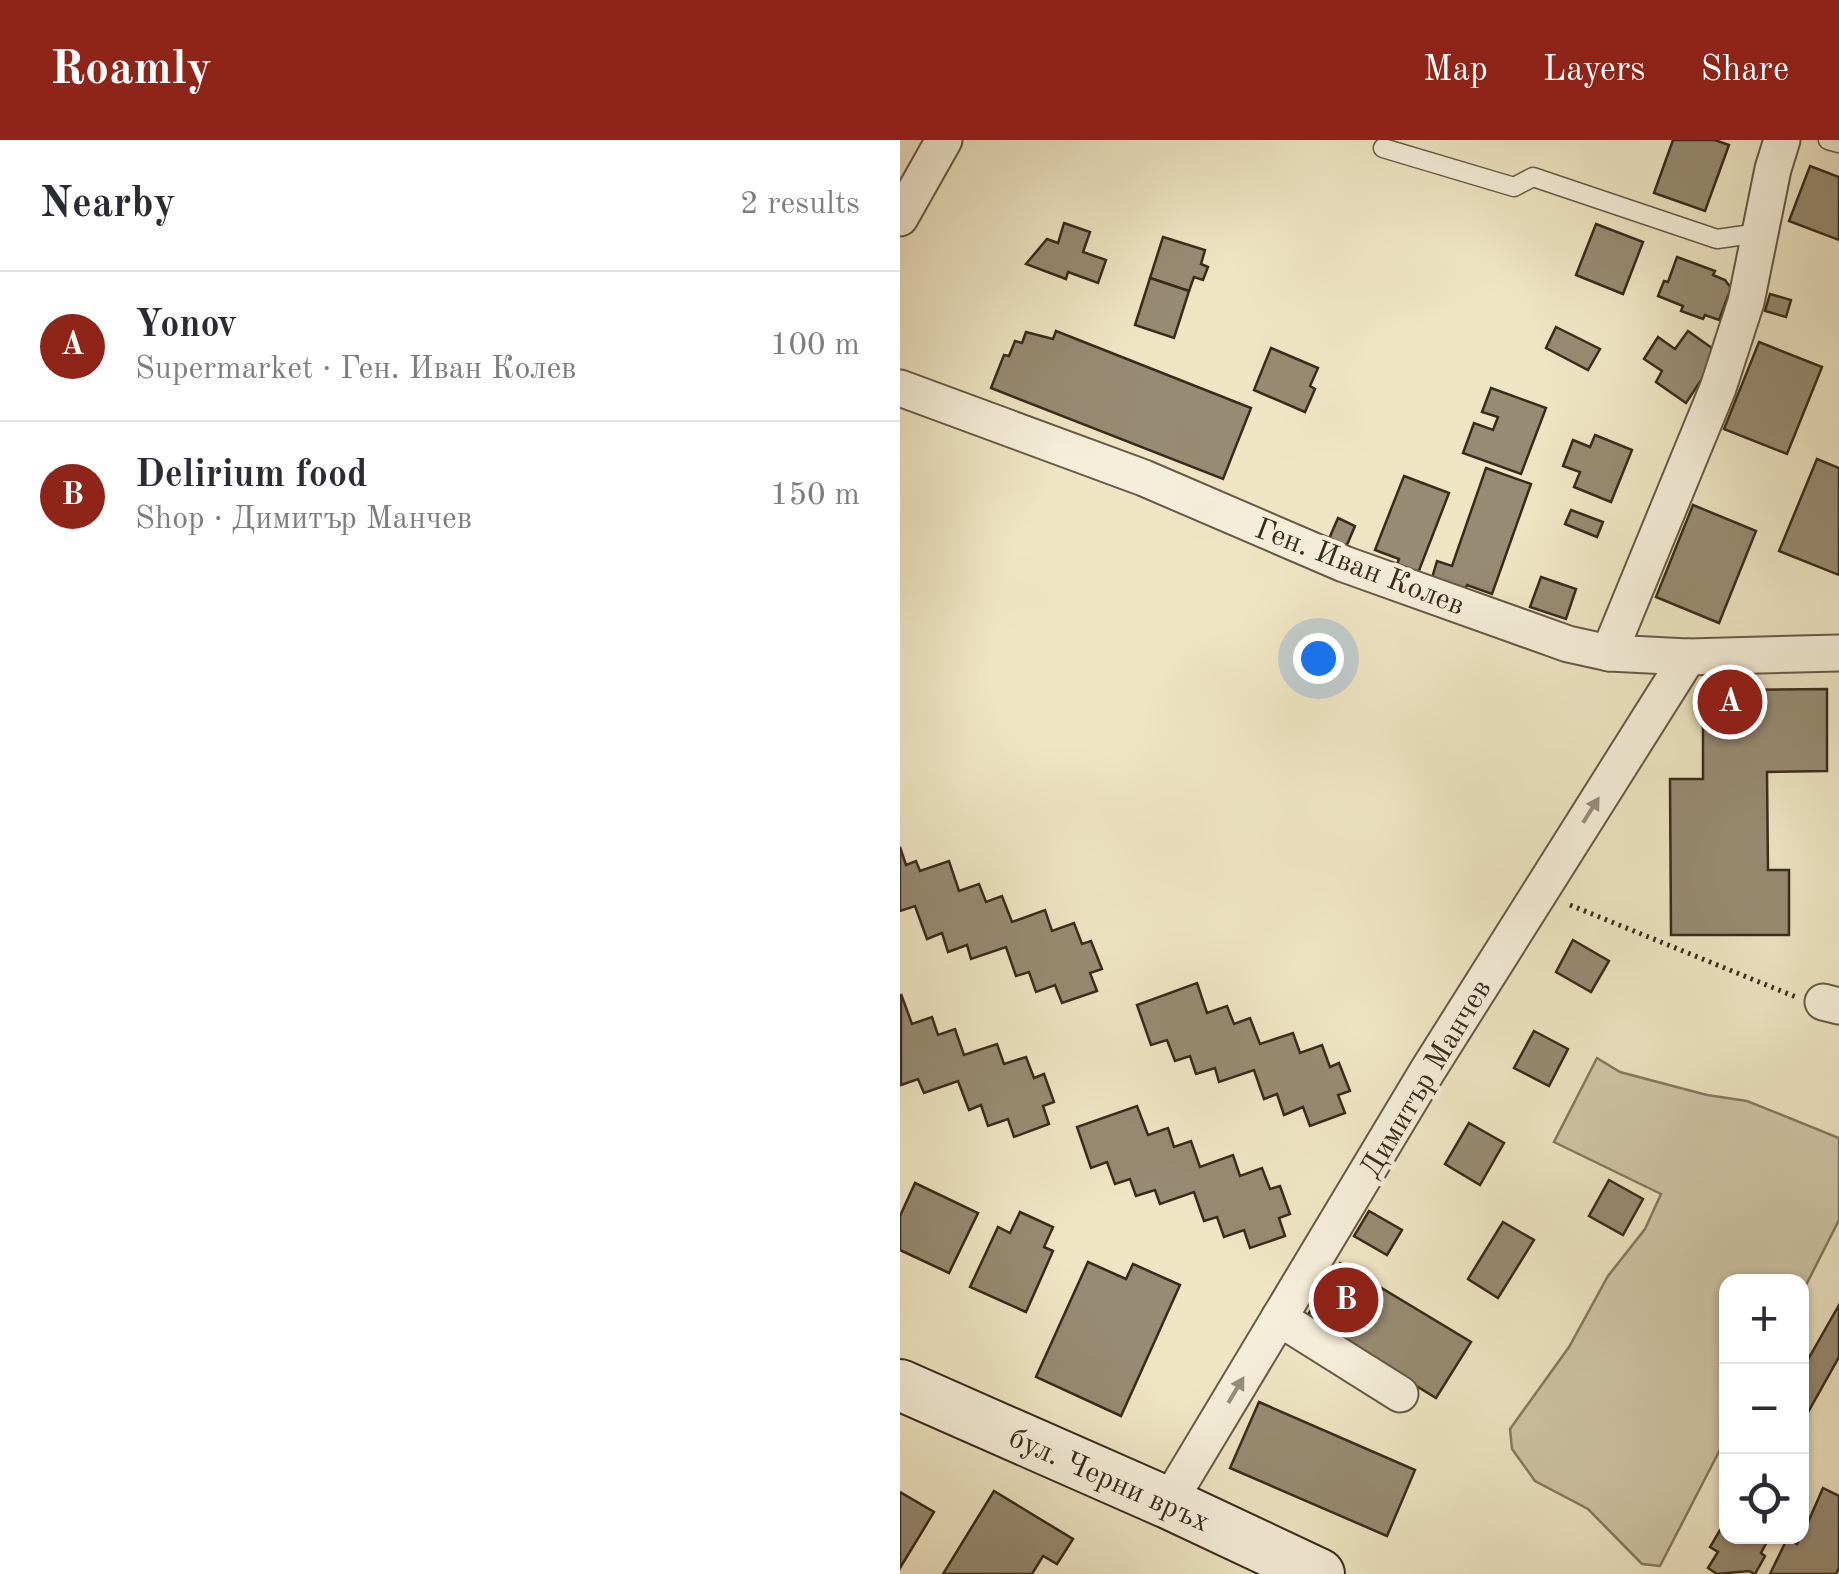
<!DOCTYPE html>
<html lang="en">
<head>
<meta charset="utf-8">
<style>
  body { margin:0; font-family:"Old Standard TT",serif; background:#f7f7f7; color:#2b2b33 }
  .controls { position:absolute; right:30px; bottom:30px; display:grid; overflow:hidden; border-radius:20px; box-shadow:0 2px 8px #0004 }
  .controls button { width:90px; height:90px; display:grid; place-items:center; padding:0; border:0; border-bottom:2px solid #e1e1e2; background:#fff; color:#2b2b33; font:50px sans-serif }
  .you { position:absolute; left:418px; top:518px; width:35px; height:35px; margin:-25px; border:8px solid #fff; border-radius:50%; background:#1a73e8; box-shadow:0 0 0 15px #1a73e833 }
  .badge { display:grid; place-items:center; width:65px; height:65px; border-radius:50%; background:#8f2418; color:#fff; font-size:32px; font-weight:700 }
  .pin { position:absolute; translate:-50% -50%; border:5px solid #fff; box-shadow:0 2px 10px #0006 }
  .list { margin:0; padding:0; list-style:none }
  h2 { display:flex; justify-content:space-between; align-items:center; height:130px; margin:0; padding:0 40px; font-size:42px }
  h2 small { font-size:32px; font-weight:400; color:#7c7c81 }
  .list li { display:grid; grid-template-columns:65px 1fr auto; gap:30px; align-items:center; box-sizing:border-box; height:150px; padding:0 40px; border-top:2px solid #e1e1e2 }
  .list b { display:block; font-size:38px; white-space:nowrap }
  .list p { margin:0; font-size:32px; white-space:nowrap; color:#7c7c81 }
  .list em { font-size:32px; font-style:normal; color:#7c7c81 }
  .icon { flex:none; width:55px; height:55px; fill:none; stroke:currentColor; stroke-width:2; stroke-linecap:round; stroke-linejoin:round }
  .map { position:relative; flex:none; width:939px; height:1434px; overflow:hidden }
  header { display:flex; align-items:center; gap:60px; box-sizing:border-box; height:140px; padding:0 50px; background:#8f2418; color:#fff }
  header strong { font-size:48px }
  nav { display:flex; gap:55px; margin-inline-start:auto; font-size:35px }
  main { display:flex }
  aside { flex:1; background:#fff }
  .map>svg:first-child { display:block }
  .green { fill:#d0c5a7; stroke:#847861; stroke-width:2.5 }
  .building { fill:#988b73; stroke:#392a1b; stroke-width:2.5 }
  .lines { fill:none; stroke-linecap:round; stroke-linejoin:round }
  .service-casing { stroke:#665945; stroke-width:21 }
  .minor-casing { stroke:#665945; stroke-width:39 }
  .secondary-casing { stroke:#392a1b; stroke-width:54 }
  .path { stroke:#392a1b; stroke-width:5; stroke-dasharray:2.5 5; stroke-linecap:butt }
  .service { stroke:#f5eed9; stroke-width:18 }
  .minor { stroke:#f5eed9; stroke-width:35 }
  .secondary { stroke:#f5eed9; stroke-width:50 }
  .oneway { fill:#978c7a }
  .labels { text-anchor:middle; stroke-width:9; stroke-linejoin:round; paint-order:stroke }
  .street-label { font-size:30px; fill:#392a1b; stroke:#f5eed9 }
</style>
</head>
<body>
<header>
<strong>Roamly</strong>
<nav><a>Map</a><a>Layers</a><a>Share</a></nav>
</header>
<main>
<aside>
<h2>Nearby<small>2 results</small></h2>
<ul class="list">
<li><span class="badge">A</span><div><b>Yonov</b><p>Supermarket · Ген. Иван Колев</p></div><em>100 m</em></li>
<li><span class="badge">B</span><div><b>Delirium food</b><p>Shop · Димитър Манчев</p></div><em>150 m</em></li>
</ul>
</aside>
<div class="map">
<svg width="939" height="1434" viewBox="0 0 939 1434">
  <rect width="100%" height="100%" fill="#efe5c4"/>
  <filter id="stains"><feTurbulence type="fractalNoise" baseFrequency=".002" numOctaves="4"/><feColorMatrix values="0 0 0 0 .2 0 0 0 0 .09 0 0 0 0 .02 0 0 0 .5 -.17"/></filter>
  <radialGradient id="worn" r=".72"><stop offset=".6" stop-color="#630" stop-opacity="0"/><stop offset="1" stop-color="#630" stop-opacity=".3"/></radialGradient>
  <path class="green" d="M 697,918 L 720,932 L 807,955 L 847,961 L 939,998 L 939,1080 L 902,1153 L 902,1142 L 826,1142 L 826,1298 L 760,1426 L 742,1424 L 688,1369 L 635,1341 L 612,1309 L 610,1289 L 669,1207 L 708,1136 L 745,1089 L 761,1054 L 654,1002 Z"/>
  <g class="building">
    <path d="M 773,0 L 815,0 L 829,5 L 805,71 L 754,53 Z"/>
    <path d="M 910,26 L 939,37 L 939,100 L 889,81 Z"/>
    <path d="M 164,83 L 190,92 L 183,112 L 206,120 L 198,143 L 168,132 L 166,139 L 126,124 L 147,99 L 158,103 Z"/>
    <path d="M 696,84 L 743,102 L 723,154 L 676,135 Z"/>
    <path d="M 263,97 L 305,110 L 301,124 L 308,127 L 303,140 L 294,137 L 289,151 L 250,138 Z"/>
    <path d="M 777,117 L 815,131 L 813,135 L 825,140 L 831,148 L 819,180 L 805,175 L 803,179 L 781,171 L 783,166 L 758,156 L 764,141 L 768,142 Z"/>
    <path d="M 250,138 L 289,151 L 274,198 L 235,185 Z"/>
    <path d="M 870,154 L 891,160 L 886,177 L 865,171 Z"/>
    <path d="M 656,187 L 700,209 L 688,230 L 646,208 Z"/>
    <path d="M 156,191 L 351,268 L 323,339 L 91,248 L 104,215 L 109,216 L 115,201 L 122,203 L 126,192 L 153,199 Z"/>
    <path d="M 788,191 L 819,213 L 786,263 L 756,242 L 762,231 L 744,219 L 758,197 L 775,209 Z"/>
    <path d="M 859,202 L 922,227 L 887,314 L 824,289 Z"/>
    <path d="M 371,208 L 418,228 L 410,246 L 415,249 L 405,272 L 354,250 Z"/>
    <path d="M 591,248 L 646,268 L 621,334 L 563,313 L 574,283 L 593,290 L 598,277 L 582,272 Z"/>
    <path d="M 695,295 L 732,310 L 711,362 L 674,347 L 680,332 L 663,326 L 673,300 L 690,307 Z"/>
    <path d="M 917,319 L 939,328 L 939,435 L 879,411 Z"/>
    <path d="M 586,328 L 631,344 L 592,454 L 567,445 L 563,456 L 530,445 L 537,421 L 552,426 Z"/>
    <path d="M 504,336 L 549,353 L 513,446 L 492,438 L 499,419 L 475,410 Z"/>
    <path d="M 793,365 L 856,391 L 819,483 L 756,457 Z"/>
    <path d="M 671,370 L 703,382 L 697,397 L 665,384 Z"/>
    <path d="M 438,378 L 455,386 L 443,414 L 426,406 Z"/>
    <path d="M 641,437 L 676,449 L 666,479 L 630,467 Z"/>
    <path d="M 927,549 L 927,631 L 867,632 L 868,730 L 889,730 L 889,795 L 771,795 L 770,639 L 803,639 L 803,568 L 817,568 L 817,550 Z"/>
    <path d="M 0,707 L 6,725 L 16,721 L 20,731 L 49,721 L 59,751 L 79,744 L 86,762 L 102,756 L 112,782 L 145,770 L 152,791 L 174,783 L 182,804 L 191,801 L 202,829 L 190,833 L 197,851 L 162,863 L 155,845 L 136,852 L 129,832 L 116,836 L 106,807 L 71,819 L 67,805 L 48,812 L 42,793 L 27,799 L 15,766 L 0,771 Z"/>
    <path d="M 673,800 L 709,821 L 691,852 L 656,832 Z"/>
    <path d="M 297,843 L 307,873 L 327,866 L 334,884 L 350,878 L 360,904 L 393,893 L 400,913 L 422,905 L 430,927 L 439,923 L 450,951 L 438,955 L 445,973 L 410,986 L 403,967 L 384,975 L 377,954 L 364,959 L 354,930 L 319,942 L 315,928 L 296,934 L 290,916 L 275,921 L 267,900 L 251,905 L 237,865 Z"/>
    <path d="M 1,854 L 12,884 L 32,877 L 38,895 L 55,889 L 64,915 L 97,904 L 104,924 L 126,917 L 134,938 L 144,934 L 154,962 L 143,966 L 149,984 L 114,997 L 108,979 L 88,986 L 81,965 L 69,970 L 58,941 L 24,953 L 18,939 L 1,945 Z"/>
    <path d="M 634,891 L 668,909 L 649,946 L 614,928 Z"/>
    <path d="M 237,966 L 248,995 L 268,988 L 274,1007 L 291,1001 L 300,1027 L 333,1015 L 340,1036 L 362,1028 L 370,1049 L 380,1046 L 390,1074 L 379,1078 L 385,1096 L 350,1108 L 344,1090 L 324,1097 L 317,1077 L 304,1081 L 294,1052 L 260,1064 L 255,1050 L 236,1056 L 230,1039 L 215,1044 L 207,1022 L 191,1028 L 177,987 Z"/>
    <path d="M 569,983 L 604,1003 L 580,1045 L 545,1024 Z"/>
    <path d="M 709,1040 L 743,1059 L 723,1095 L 689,1076 Z"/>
    <path d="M 15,1043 L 78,1073 L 49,1133 L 0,1110 L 0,1076 Z"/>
    <path d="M 469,1071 L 502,1090 L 487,1115 L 454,1096 Z"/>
    <path d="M 120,1072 L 153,1087 L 144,1107 L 153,1111 L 126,1172 L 70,1147 L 98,1087 L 110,1093 Z"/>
    <path d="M 603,1082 L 634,1100 L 598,1158 L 568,1139 Z"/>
    <path d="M 188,1122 L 226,1139 L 233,1124 L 280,1145 L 221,1276 L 136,1237 Z"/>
    <path d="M 440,1123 L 571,1202 L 536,1258 L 406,1178 Z"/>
    <path d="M 939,1165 L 939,1217 L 902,1283 L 902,1230 Z"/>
    <path d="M 359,1262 L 515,1330 L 487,1396 L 330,1328 Z"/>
    <path d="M 923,1348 L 939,1356 L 939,1428 L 936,1434 L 870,1434 L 887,1399 L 897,1404 L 902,1396 Z"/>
    <path d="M 94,1351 L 173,1399 L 157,1424 L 143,1416 L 132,1434 L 43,1434 Z"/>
    <path d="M 0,1352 L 34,1372 L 0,1428 Z"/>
    <path d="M 823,1385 L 826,1388 L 826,1396 L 870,1396 L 861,1413 L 865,1416 L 855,1434 L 849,1431 L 817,1434 L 808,1428 L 818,1412 L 810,1407 Z"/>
  </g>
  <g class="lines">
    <g class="service-casing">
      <g id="service">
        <path d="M 928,0 L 939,3"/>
        <path d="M 483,8 L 614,47 L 633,37 L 817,99 L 859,93"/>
      </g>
    </g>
    <g class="minor-casing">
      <g id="minor">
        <path d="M 0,78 L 44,0"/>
        <path d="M 0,248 L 244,338 L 444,424 L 668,504 L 709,513 L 788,517 L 939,513"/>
        <path d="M 709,513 L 818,248 L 846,162 L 873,29 L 882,0"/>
        <path d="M 923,862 L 939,866"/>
        <path d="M 379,1178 L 500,1254"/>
        <path d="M 268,1363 L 528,930 L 788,517"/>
      </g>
    </g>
    <g class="secondary-casing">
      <path id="secondary" d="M 0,1245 L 268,1363 L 419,1434"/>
    </g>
    <path class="path" d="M 670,765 L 896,857"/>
    <use href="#service" class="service"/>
    <use href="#minor" class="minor"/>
    <use href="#secondary" class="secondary"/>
  </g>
  <defs><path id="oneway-solid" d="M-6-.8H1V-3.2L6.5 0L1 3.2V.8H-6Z" transform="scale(2.5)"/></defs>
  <g class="oneway">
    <use href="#oneway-solid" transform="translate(691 670) rotate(-58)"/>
    <use href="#oneway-solid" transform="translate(336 1250) rotate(-59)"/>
  </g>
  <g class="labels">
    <g class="street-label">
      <text transform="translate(460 426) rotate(21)" y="10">Ген. Иван Колев</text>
      <text transform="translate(525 938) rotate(-59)" y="10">Димитър Манчев</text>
      <text transform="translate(210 1339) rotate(24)" y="10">бул. Черни връх</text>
    </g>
  </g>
  <rect width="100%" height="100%" filter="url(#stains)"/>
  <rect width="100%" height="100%" fill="url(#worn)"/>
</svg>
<div class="controls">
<button>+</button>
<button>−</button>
<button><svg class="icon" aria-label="locate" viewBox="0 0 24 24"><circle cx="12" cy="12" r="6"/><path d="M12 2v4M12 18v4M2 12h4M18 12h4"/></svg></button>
</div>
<div class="you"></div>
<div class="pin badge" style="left:830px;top:562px">A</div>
<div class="pin badge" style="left:446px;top:1160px">B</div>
</div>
</main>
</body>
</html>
